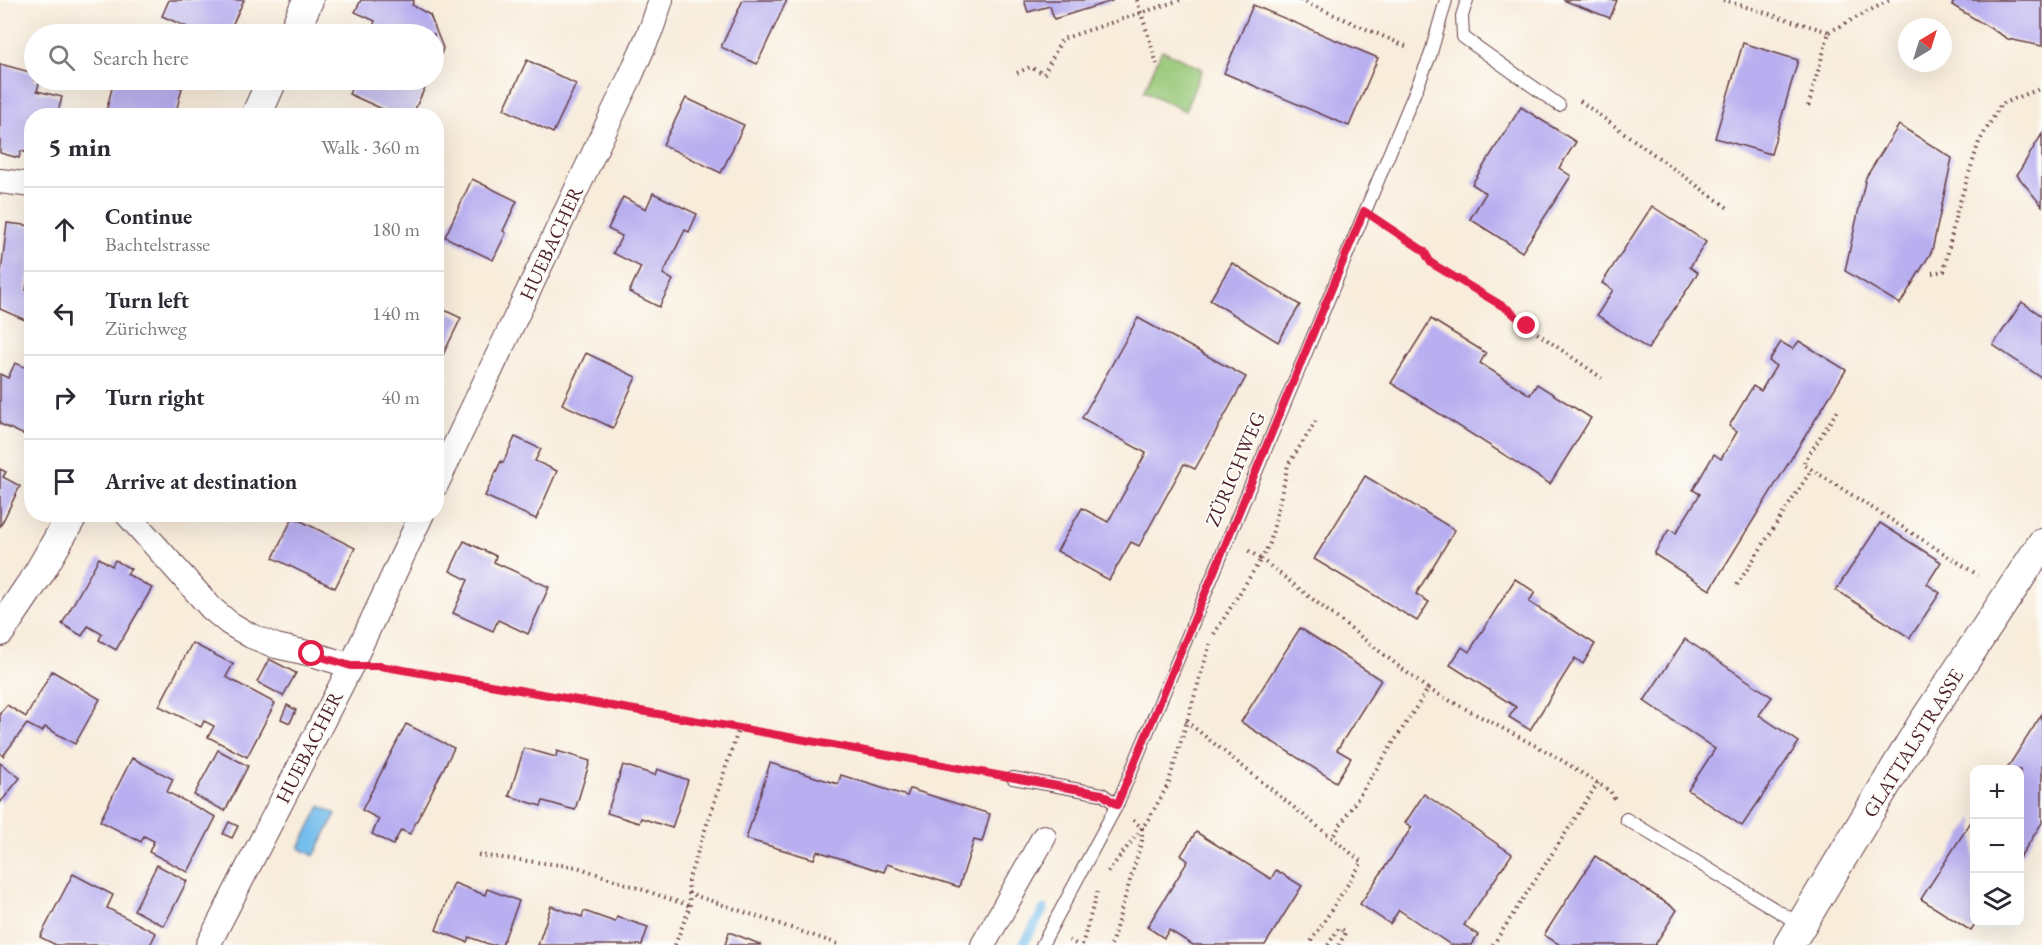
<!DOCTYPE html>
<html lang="en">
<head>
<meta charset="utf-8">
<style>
  body { margin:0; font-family:"EB Garamond",serif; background:#f2f2f3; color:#2b2b33 }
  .controls { position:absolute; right:18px; bottom:18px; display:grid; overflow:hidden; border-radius:12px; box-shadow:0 6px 24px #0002 }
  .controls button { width:54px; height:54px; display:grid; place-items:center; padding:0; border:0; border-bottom:2px solid #e1e1e2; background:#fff; color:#2b2b33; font:30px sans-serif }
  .compass { position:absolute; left:1898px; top:18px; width:54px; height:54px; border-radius:50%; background:#fff; box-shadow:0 6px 24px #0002; rotate:38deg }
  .stop { position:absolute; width:18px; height:18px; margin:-14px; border:4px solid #e11d48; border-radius:50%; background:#fff }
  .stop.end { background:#e11d48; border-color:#fff; box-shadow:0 2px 6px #0008 }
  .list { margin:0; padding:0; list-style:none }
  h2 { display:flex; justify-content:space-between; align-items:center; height:78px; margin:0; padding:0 24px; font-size:26px }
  h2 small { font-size:20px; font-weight:400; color:#7c7c81 }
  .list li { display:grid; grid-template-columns:39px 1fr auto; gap:18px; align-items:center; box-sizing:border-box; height:84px; padding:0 24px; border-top:2px solid #e1e1e2 }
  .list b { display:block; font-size:22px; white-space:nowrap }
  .list p { margin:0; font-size:20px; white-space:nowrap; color:#7c7c81 }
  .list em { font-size:20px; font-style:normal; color:#7c7c81 }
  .icon { flex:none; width:33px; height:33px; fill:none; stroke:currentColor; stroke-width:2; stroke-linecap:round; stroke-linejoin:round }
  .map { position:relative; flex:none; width:2042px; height:945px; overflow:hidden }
  .search { position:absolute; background:#fff; box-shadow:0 6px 24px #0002; left:24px; top:24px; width:420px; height:66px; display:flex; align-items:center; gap:15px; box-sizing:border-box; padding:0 21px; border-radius:33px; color:#7c7c81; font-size:22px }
  .panel { position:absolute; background:#fff; box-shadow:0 6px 24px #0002; left:24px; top:108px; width:420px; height:414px; border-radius:24px }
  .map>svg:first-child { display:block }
  .green { fill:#98c878; stroke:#717452; stroke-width:1.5 }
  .water { fill:#74bdec; stroke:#5f6e8c; stroke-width:1.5 }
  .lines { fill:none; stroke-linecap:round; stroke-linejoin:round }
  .stream { stroke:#74bdec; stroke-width:9 }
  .building { fill:#b8aef0 }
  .service-casing { stroke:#643e45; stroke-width:14 }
  .minor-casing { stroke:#643e45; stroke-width:26 }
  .tertiary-casing { stroke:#643e45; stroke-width:32 }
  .path { stroke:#643e45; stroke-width:4; stroke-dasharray:1.5 4.5; stroke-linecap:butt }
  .service { stroke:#fff; stroke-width:12 }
  .minor { stroke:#fff; stroke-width:24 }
  .tertiary { stroke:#fff; stroke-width:30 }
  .route { stroke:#e11d48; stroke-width:8 }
  .labels { text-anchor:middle; stroke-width:4.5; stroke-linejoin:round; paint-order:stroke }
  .street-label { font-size:20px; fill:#4a1f2b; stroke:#fdfcf7 }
</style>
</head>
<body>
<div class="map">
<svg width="2042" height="945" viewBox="0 0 2042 945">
  <rect width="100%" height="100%" fill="#fdfcf7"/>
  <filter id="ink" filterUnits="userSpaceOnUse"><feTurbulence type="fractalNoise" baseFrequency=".0167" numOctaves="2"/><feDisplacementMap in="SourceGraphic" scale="12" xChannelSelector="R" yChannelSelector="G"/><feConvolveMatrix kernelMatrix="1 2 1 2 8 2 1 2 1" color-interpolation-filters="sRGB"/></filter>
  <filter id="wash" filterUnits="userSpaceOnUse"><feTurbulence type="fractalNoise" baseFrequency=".008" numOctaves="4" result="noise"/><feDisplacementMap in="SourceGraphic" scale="24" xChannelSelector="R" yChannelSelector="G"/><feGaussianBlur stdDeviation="1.35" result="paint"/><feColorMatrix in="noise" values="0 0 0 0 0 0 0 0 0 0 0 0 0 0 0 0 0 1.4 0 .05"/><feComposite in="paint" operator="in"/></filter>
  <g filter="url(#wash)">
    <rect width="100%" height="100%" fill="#f8ecdb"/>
    <path class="green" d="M 1162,50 L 1202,69 L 1185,111 L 1144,91 Z"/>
    <path class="water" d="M 320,806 L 336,814 L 314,856 L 299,848 Z"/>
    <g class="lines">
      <path class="stream" d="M 1023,945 L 1044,909"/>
    </g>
    <g id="blocks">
      <g class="building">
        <path d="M 169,0 L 244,0 L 228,34 L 203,34 L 162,16 Z"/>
        <path d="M 361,0 L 414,0 L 412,5 L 430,15 L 443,48 L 434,77 L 434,34 L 375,34 L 373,27 L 375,21 L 355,12 Z"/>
        <path d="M 743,0 L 787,0 L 757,64 L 721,47 Z"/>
        <path d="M 1024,0 L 1112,0 L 1112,1 L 1054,19 L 1050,6 L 1028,12 Z"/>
        <path d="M 1563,0 L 1617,0 L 1610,18 Z"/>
        <path d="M 1955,0 L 2042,0 L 2042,46 L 2008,39 L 1952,5 Z"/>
        <path d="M 1253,5 L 1378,58 L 1349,126 L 1224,73 Z"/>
        <path d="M 1743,43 L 1798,60 L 1771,154 L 1715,138 Z"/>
        <path d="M 527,60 L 576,84 L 553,133 L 504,109 Z"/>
        <path d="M 0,64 L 34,73 L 34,80 L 40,80 L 37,91 L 62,97 L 57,116 L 32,116 L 32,154 L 21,151 L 19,158 L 0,153 Z"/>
        <path d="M 114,80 L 149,80 L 182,88 L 175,116 L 105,116 Z"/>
        <path d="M 355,80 L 432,80 L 426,85 L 412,116 L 398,116 L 349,94 Z"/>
        <path d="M 686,98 L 744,125 L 721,173 L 663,145 Z"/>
        <path d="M 1521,107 L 1576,142 L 1559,168 L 1571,176 L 1522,252 L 1470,219 L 1486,193 L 1472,184 Z"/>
        <path d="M 1899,125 L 1952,158 L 1932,251 L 1900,304 L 1845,271 L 1866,177 Z"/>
        <path d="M 2042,134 L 2042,206 L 2017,175 Z"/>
        <path d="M 472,179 L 517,201 L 503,231 L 506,233 L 493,260 L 445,237 Z"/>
        <path d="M 653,193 L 697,214 L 689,232 L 685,230 L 663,274 L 673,280 L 659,307 L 629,292 L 641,267 L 613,253 L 622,236 L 608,229 L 623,197 L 646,209 Z"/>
        <path d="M 1652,206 L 1706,242 L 1690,267 L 1698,273 L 1648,349 L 1597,315 L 1613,290 L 1602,283 Z"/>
        <path d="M 7,223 L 32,226 L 32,253 L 26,290 L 32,293 L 32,323 L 0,309 L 0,281 Z"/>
        <path d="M 1232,263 L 1300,305 L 1278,342 L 1210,300 Z"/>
        <path d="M 2022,302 L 2042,316 L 2042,378 L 1993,345 Z"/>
        <path d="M 436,306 L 461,318 L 436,369 Z"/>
        <path d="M 1138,318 L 1246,377 L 1195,469 L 1184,464 L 1139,546 L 1131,542 L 1109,580 L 1057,551 L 1082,508 L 1108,522 L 1146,453 L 1082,418 Z"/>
        <path d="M 1431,319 L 1486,353 L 1480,363 L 1530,395 L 1537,384 L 1591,418 L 1550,484 L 1391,383 Z"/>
        <path d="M 1799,341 L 1846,370 L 1710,590 L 1654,554 L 1669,529 L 1676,533 L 1700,494 L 1693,490 L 1714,454 L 1721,459 L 1737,432 L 1729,426 L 1753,386 L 1761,391 L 1776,366 L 1769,361 L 1781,342 L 1793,349 Z"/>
        <path d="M 586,353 L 636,377 L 613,428 L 562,404 Z"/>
        <path d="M 15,363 L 32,370 L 32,430 L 29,437 L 0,424 L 0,374 L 8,378 Z"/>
        <path d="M 515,437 L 541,449 L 535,461 L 557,471 L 536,519 L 485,496 L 501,461 L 503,463 Z"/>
        <path d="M 0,469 L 6,472 L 3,477 L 20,486 L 0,527 Z"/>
        <path d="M 1365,476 L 1455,530 L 1416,594 L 1429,602 L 1417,621 L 1314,559 Z"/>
        <path d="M 293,517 L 355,548 L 335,588 L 273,558 Z"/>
        <path d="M 1880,523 L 1941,562 L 1927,584 L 1940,593 L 1910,638 L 1836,590 Z"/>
        <path d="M 464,541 L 496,556 L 494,562 L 549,587 L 528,634 L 498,620 L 493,631 L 453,613 L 468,580 L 450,571 Z"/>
        <path d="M 99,558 L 112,566 L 115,560 L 131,569 L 127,574 L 152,588 L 116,650 L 99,640 L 102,634 L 88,626 L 82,636 L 62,624 Z"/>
        <path d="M 1515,579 L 1535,592 L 1529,602 L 1595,644 L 1583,664 L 1575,658 L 1530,730 L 1509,717 L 1516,707 L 1450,665 L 1462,647 L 1469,652 Z"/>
        <path d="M 1300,628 L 1381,680 L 1337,750 L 1351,758 L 1336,782 L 1241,722 Z"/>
        <path d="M 1685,639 L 1772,697 L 1759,715 L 1799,742 L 1742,826 L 1688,790 L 1715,749 L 1644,701 Z"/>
        <path d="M 192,643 L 233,664 L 226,677 L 275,703 L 247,757 L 208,737 L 214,726 L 204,721 L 201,727 L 159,706 Z"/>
        <path d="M 269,659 L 296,673 L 283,696 L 257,682 Z"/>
        <path d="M 52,671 L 100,699 L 75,744 L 45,727 L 42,732 L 27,724 L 3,756 L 0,753 L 0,713 L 7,705 L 26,717 Z"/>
        <path d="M 287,705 L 296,710 L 290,723 L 281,719 Z"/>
        <path d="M 2042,714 L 2042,823 L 2020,857 L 2020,770 L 2006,770 Z"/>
        <path d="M 406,724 L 454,748 L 410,834 L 401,830 L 393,845 L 372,834 L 379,819 L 362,810 Z"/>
        <path d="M 524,748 L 556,757 L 557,751 L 590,761 L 575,810 L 543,801 L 541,806 L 509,796 Z"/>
        <path d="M 218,750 L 248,766 L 225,811 L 194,795 Z"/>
        <path d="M 132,758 L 173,779 L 167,792 L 216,817 L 188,872 L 149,852 L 154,841 L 144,836 L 141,842 L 100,821 Z"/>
        <path d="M 0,763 L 20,778 L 0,803 Z"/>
        <path d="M 770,763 L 838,784 L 841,775 L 907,796 L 910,789 L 990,814 L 982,842 L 974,840 L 959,887 L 887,864 L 884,872 L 817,851 L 814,859 L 746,839 Z"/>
        <path d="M 623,765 L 655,775 L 657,769 L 688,780 L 672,828 L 641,818 L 639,823 L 607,813 Z"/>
        <path d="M 1424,794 L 1512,854 L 1464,925 L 1478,935 L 1471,945 L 1451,945 L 1399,910 L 1390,924 L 1360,904 L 1412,827 L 1405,823 Z"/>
        <path d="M 1974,817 L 1974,922 L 1977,922 L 1971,931 L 1921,899 Z"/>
        <path d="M 229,822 L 238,826 L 232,838 L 223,834 Z"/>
        <path d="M 1196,832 L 1271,879 L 1276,870 L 1302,886 L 1265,945 L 1193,945 L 1169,930 L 1164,938 L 1147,927 L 1188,861 L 1181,855 Z"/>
        <path d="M 1595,856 L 1677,910 L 1655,945 L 1560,945 L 1544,935 Z"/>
        <path d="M 157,865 L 187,881 L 164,926 L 134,910 Z"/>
        <path d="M 73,874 L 113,895 L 107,908 L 156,933 L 150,945 L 56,945 L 40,937 Z"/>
        <path d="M 454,883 L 485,895 L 487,889 L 519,901 L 502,945 L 491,945 L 469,937 L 467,942 L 436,930 Z"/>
        <path d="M 551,906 L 582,917 L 584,911 L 615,922 L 617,917 L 648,927 L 642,945 L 538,945 Z"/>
        <path d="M 729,932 L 762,945 L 725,945 Z"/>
      </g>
    </g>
  </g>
  <g filter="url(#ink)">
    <use href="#blocks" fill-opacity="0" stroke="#643e45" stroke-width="1.5"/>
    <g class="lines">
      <g class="service-casing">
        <g id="service">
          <path d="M 1467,0 L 1462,16 L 1463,37 L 1559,105"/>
          <path d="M 1013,778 L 1102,794 L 1117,805"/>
          <path d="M 1626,819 L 1801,925"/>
          <path d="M 1042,945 L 1117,805 L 1430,56 L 1446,0"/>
        </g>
      </g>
      <g class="minor-casing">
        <g id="minor">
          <path d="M 0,181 L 32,185"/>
          <path d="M 436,485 L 630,77 L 652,27 L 661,0"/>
          <path d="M 127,514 L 211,608 L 229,623 L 251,636 L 276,646 L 312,654 L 351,666"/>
          <path d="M 208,945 L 351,666 L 422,514"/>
          <path d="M 983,945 L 1044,837"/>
        </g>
      </g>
      <g class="tertiary-casing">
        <g id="tertiary">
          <path d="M 293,34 L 308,0"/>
          <path d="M 256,116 L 272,80"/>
          <path d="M 0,631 L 39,573 L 73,514"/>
          <path d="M 1789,945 L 1923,723 L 2042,544"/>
        </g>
      </g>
      <g class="path">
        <path d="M 1137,0 L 1157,64"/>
        <path d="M 1300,0 L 1410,48"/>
        <path d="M 1723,0 L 1829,32 L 1807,110"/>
        <path d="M 1829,32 L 1890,0"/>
        <path d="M 1017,73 L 1030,67 L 1044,74 L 1062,39 L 1180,0"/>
        <path d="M 1580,101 L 1728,208"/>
        <path d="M 1382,223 L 1424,251 L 1431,263 L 1509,310 L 1527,326 L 1602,378"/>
        <path d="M 1932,273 L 1944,271 L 1956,214 L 1979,142 L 2001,104 L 2042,88"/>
        <path d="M 1837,411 L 1803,464 L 1978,575"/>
        <path d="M 1316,421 L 1288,465 L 1270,543 L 1261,559 L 1428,689 L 1332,838"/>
        <path d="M 1737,585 L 1812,469"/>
        <path d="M 1214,634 L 1261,559 L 1246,549"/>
        <path d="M 382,666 L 739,728 L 995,774"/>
        <path d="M 1428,689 L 1555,756 L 1610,791 L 1616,802"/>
        <path d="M 1186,721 L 1362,862 L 1309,945"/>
        <path d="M 478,855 L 577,867 L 690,906"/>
        <path d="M 1108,872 L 1148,820 L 1168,785 L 1210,644"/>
        <path d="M 688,893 L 841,945"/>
        <path d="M 1069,940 L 1078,945"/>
        <path d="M 675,945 L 690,906 L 688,881 L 739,728"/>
        <path d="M 1082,945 L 1097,892"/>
        <path d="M 1111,945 L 1142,840 L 1142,828 L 1133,820"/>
        <path d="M 1328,945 L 1339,928 L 1346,932 L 1339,945"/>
        <path d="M 1493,945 L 1598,783"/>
      </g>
      <use href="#service" class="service"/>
      <use href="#minor" class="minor"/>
      <use href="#tertiary" class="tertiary"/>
    </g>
  </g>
  <g class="lines" filter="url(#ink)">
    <path class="route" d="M 312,654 L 351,666 L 380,666 L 739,728 L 1102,794 L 1117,805 L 1364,211 L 1424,251 L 1431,263 L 1509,310 L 1527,326"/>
  </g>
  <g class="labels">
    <g class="street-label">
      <text transform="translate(551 243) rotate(-65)" y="7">HUEBACHER</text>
      <text transform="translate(1235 469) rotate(-67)" y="7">ZÜRICHWEG</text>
      <text transform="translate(1913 743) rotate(-58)" y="7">GLATTALSTRASSE</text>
      <text transform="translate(309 747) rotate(-63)" y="7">HUEBACHER</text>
    </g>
  </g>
</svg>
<div class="controls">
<button>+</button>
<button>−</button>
<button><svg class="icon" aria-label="layers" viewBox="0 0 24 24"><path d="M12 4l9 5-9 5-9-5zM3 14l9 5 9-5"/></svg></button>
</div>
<svg class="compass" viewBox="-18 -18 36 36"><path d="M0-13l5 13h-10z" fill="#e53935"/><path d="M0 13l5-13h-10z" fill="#7c7c81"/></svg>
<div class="stop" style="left:312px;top:654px"></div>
<div class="stop end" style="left:1527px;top:326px"></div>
<div class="search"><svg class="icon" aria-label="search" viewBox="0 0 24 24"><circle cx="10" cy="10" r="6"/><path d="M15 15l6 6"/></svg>Search here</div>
<section class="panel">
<h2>5 min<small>Walk · 360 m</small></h2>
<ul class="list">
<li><svg class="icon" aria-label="ahead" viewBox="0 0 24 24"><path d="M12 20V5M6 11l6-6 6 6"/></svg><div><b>Continue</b><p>Bachtelstrasse</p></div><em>180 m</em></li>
<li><svg class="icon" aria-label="left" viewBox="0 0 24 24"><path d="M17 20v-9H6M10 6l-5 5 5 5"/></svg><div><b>Turn left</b><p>Zürichweg</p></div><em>140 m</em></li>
<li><svg class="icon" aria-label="right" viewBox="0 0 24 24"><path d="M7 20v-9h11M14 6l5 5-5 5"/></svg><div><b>Turn right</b></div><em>40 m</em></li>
<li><svg class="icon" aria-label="arrive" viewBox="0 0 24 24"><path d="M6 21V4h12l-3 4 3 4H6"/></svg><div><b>Arrive at destination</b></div></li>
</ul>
</section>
</div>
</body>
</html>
